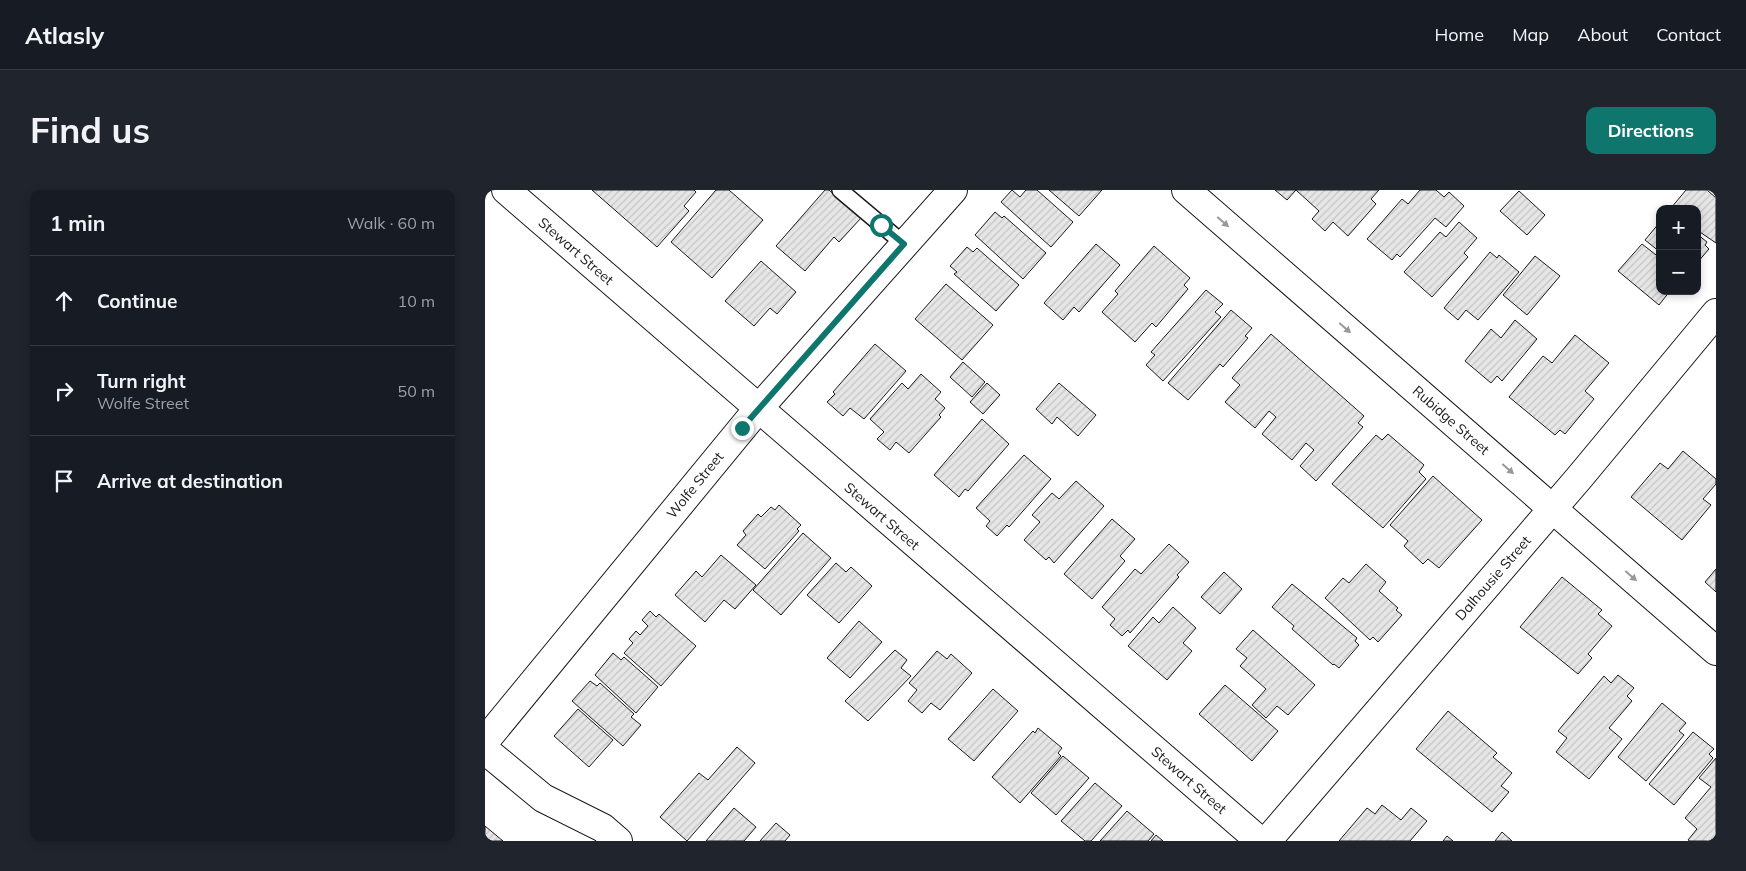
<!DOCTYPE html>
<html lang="en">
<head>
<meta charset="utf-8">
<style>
  body { margin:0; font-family:Mulish,sans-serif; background:#20242c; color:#f1f3f6 }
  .controls { position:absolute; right:15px; top:15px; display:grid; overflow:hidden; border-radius:10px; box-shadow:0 2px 8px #0003 }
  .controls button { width:45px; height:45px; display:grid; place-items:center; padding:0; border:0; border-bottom:1px solid #363941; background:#171b24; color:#f1f3f6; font:25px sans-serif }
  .stop { position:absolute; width:15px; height:15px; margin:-11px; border:4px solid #0f766e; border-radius:50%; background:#fff }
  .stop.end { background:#0f766e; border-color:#fff; box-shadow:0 1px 5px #0008 }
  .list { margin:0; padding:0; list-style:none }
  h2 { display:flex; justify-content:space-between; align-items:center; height:65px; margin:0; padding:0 20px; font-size:21px }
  h2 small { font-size:16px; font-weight:400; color:#9ea1a6 }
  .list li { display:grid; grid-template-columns:32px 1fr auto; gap:15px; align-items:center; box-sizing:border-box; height:90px; padding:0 20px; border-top:1px solid #363941 }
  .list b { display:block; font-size:19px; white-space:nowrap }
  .list p { margin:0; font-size:16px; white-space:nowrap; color:#9ea1a6 }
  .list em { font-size:16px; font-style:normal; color:#9ea1a6 }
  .icon { flex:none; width:28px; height:28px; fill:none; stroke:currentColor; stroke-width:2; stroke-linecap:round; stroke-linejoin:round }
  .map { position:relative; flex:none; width:1231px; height:651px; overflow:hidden; border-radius:10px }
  header { display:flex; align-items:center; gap:30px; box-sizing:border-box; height:70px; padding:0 25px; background:#171b24; border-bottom:1px solid #363941 }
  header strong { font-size:24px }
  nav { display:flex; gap:28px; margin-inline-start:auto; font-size:18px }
  .intro { display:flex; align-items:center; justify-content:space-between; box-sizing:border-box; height:120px; padding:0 30px }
  h1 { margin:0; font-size:35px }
  .button { padding:12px 22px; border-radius:10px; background:#0f766e; color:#fff; font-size:18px; font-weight:700 }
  main { display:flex; gap:30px; padding:0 30px }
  aside { flex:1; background:#171b24; border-radius:10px; box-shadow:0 2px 8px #0003 }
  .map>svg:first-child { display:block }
  .building { fill:url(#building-hatch); stroke:#1a1a1a }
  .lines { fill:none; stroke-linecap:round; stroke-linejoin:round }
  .lane-casing { stroke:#1a1a1a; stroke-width:18 }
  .street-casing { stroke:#1a1a1a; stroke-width:30 }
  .secondary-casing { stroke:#1a1a1a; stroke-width:30 }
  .lane { stroke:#fff; stroke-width:15 }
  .street { stroke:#fff; stroke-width:28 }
  .secondary { stroke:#fff; stroke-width:28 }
  .oneway { fill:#989898 }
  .route { stroke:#0f766e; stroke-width:6 }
  .labels { text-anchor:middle; stroke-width:4; stroke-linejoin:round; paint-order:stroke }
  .street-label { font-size:14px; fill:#1a1a1a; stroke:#fff }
</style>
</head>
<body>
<header>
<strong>Atlasly</strong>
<nav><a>Home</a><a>Map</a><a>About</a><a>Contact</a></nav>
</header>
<div class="intro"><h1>Find us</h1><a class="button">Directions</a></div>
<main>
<aside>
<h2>1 min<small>Walk · 60 m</small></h2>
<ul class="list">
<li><svg class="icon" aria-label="ahead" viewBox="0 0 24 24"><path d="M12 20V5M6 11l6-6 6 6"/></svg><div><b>Continue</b></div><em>10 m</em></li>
<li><svg class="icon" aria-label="right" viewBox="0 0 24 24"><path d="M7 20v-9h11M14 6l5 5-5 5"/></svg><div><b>Turn right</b><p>Wolfe Street</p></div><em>50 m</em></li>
<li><svg class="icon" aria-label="arrive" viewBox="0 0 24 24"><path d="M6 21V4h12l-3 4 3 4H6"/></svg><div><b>Arrive at destination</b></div></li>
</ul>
</aside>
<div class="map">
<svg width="1231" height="651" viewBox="0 0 1231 651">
  <defs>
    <pattern id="building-hatch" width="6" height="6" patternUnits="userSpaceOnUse" patternTransform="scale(1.25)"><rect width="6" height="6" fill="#e6e6e6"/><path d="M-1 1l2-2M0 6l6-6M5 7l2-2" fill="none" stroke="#c5c5c5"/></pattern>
  </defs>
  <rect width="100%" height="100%" fill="#fff"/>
  <g class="building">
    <path d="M 107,0 L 209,0 L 211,2 L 199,16 L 204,21 L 172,57 Z"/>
    <path d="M 231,0 L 244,0 L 278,30 L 227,88 L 186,52 Z"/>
    <path d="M 340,0 L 344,0 L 376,28 L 354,52 L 349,47 L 320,81 L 291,56 Z"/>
    <path d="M 527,0 L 535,7 L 541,0 L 552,0 L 588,32 L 566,57 L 516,12 Z"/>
    <path d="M 564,0 L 617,0 L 594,26 Z"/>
    <path d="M 790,0 L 811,0 L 802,10 Z"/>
    <path d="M 811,0 L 894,0 L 886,9 L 891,14 L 863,46 L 848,32 L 840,41 L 827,29 L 834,21 Z"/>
    <path d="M 935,0 L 951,0 L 959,7 L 964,2 L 979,16 L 961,37 L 950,28 L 915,67 L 912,64 L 907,70 L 882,49 L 917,9 L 923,14 Z"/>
    <path d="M 1201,0 L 1222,0 L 1231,8 L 1231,53 L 1212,40 L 1212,19 L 1186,18 Z"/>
    <path d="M 1034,1 L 1060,25 L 1042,45 L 1015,21 Z"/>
    <path d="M 510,22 L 517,28 L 519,26 L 561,63 L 538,89 L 490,45 Z"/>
    <path d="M 974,32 L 992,48 L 979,63 L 983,67 L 947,107 L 919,82 L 955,42 L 961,47 Z"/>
    <path d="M 1175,32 L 1175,62 L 1160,50 Z"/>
    <path d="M 1212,44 L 1222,52 L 1220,55 L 1224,59 L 1212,73 Z"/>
    <path d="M 611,54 L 635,75 L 594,122 L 589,117 L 578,130 L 559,113 Z"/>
    <path d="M 1157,54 L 1175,68 L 1175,101 L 1185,101 L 1174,115 L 1133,81 Z"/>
    <path d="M 669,56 L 705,88 L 699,95 L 703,99 L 671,137 L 667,133 L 650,152 L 617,122 L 633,104 L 630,101 Z"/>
    <path d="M 482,57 L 488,62 L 492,58 L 534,95 L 511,121 L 469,84 L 472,82 L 465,76 Z"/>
    <path d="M 1005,62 L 1012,68 L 1014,65 L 1034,82 L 993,130 L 981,120 L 973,130 L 959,118 Z"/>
    <path d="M 1050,66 L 1075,86 L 1042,125 L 1018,105 Z"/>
    <path d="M 276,71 L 311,102 L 292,124 L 285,118 L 269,136 L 240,111 Z"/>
    <path d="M 461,94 L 508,135 L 477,170 L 430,129 Z"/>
    <path d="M 721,100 L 738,114 L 730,122 L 736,127 L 678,191 L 661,175 L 670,165 L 666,162 Z"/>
    <path d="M 746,120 L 767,138 L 760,146 L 763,148 L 738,177 L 735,174 L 703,210 L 683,193 Z"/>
    <path d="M 1030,130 L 1052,149 L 1017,191 L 1012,186 L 1006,193 L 980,171 L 1006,139 L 1016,148 Z"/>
    <path d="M 786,144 L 879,226 L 873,233 L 878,237 L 831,291 L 815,276 L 829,260 L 821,253 L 807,270 L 777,244 L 791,227 L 784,221 L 770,238 L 740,212 L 755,195 L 747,188 Z"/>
    <path d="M 1090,145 L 1124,173 L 1100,201 L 1109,209 L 1080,244 L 1075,240 L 1070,245 L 1024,207 L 1058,166 L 1067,173 Z"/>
    <path d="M 390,154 L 421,181 L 379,229 L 365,218 L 358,226 L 342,212 L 350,204 L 348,202 Z"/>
    <path d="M 478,172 L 500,192 L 487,207 L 465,187 Z"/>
    <path d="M 436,184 L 456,202 L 450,209 L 460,218 L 454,225 L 456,227 L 424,263 L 411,252 L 405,260 L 392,249 L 399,242 L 385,229 L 417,193 L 423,199 Z"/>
    <path d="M 502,193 L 515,205 L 498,224 L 485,212 Z"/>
    <path d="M 574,193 L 611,225 L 593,246 L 572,227 L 567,234 L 551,219 Z"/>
    <path d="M 497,229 L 524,254 L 483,301 L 480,299 L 474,307 L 449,285 Z"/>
    <path d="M 903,244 L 939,275 L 934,282 L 941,289 L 898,338 L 847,294 L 891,245 L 897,250 Z"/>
    <path d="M 1198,261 L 1231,289 L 1231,294 L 1218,309 L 1226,315 L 1197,350 L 1146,307 L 1175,273 L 1183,279 Z"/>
    <path d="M 539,265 L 566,289 L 524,337 L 522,335 L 512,346 L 501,336 L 505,331 L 491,318 Z"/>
    <path d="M 948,286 L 997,330 L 954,378 L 943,369 L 938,374 L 919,356 L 923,351 L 905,335 Z"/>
    <path d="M 591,291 L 619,316 L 569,373 L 564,367 L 561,370 L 539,350 L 555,332 L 547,325 L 567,303 L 574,309 Z"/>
    <path d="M 294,315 L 316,335 L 312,339 L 314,341 L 280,379 L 252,355 L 261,345 L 258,341 L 273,324 L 276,327 L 286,317 L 290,320 Z"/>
    <path d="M 627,329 L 650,349 L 635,366 L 640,371 L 607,409 L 579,384 Z"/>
    <path d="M 318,343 L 346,368 L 296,425 L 268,400 Z"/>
    <path d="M 684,354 L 704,372 L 692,385 L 694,387 L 645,443 L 643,440 L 637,446 L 625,435 L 630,429 L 617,417 L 650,379 L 656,384 Z"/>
    <path d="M 236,365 L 271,395 L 250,419 L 239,410 L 220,432 L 190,405 L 211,381 L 217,387 Z"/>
    <path d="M 351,373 L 361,382 L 366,377 L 387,396 L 354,433 L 322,405 Z"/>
    <path d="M 881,374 L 901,392 L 894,401 L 913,418 L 911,420 L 917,425 L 893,452 L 888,447 L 885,450 L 840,408 L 858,388 L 864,393 Z"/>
    <path d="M 1231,379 L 1231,402 L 1220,392 Z"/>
    <path d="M 739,382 L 757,399 L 735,424 L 716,407 Z"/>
    <path d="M 1077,387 L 1117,420 L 1113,424 L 1127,436 L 1103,464 L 1107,468 L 1093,484 L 1035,437 Z"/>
    <path d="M 807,394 L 872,448 L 870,451 L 874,455 L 854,478 L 849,474 L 848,475 L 807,439 L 809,436 L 787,417 Z"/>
    <path d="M 688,417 L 711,438 L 698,453 L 707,461 L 682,490 L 643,456 L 668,427 L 674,433 Z"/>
    <path d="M 165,421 L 171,427 L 174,424 L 211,456 L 176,496 L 139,463 L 148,453 L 144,449 L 151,441 L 155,445 L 163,436 L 157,430 Z"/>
    <path d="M 374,431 L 397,452 L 365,488 L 342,468 Z"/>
    <path d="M 768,440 L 830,495 L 803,525 L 792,516 L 781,528 L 767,515 L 781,499 L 755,476 L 762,468 L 751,459 Z"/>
    <path d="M 410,460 L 422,470 L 416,478 L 426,486 L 383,531 L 360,511 Z"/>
    <path d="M 452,461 L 462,469 L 466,464 L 487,483 L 455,520 L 446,513 L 437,523 L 423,511 L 432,500 L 424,493 Z"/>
    <path d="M 128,463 L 136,470 L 139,467 L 173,497 L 151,523 L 110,485 Z"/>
    <path d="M 1133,485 L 1149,498 L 1142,506 L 1147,511 L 1124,538 L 1137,549 L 1104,589 L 1071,562 L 1082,548 L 1073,541 L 1119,486 L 1126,493 Z"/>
    <path d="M 105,491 L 112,496 L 115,493 L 149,524 L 146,527 L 156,535 L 138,556 L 87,511 Z"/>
    <path d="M 740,495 L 793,541 L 767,571 L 714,524 Z"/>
    <path d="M 508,499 L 533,521 L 489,571 L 463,549 Z"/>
    <path d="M 1177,513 L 1201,533 L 1194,541 L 1199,545 L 1161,591 L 1133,567 Z"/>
    <path d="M 93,519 L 128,550 L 104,577 L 69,546 Z"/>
    <path d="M 963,521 L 1012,563 L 1008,567 L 1027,583 L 1016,596 L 1024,602 L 1007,622 L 931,559 Z"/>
    <path d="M 553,538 L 577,558 L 573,563 L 576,566 L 535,613 L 507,587 L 548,541 L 550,543 Z"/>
    <path d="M 1208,542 L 1229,559 L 1224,564 L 1228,568 L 1189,615 L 1164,594 Z"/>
    <path d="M 252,557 L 270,573 L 202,651 L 175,627 L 214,583 L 223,590 Z"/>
    <path d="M 578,566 L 604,588 L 571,625 L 546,603 Z"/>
    <path d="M 1231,568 L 1231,651 L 1205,651 L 1203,650 L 1212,639 L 1200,628 L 1226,597 L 1214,588 Z"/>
    <path d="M 610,593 L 637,616 L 606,651 L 600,651 L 576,631 Z"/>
    <path d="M 897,615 L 916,630 L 926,618 L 942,631 L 925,651 L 854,651 L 882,618 L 890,624 Z"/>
    <path d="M 249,618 L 271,637 L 259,651 L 221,651 Z"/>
    <path d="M 642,621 L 669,644 L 663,651 L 615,651 Z"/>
    <path d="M 291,633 L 305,645 L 300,651 L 275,651 Z"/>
    <path d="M 0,636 L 18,651 L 0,651 Z"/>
    <path d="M 1017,642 L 1027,651 L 1010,651 Z"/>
    <path d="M 671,645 L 678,651 L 666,651 Z"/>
    <path d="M 962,646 L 968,651 L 958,651 Z"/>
  </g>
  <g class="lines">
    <g class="lane-casing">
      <path id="lane" d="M 355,0 L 419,54"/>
    </g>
    <g class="street-casing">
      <g id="street">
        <path d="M 21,0 L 775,651"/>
        <path d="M 0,551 L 273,219 L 468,0"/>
        <path d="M 0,560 L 58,608 L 118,638 L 133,651"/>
        <path d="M 782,651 L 1094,288 L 1231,123"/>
      </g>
    </g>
    <g class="secondary-casing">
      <path id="secondary" d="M 701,0 L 1231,461"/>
    </g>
    <use href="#lane" class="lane"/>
    <use href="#street" class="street"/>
    <use href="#secondary" class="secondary"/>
  </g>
  <defs><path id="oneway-solid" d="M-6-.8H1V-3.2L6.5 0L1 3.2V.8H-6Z" transform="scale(1.25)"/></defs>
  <g class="oneway">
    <use href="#oneway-solid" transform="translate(738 32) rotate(41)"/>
    <use href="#oneway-solid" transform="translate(860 138) rotate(41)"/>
    <use href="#oneway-solid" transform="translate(1023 279) rotate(41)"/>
    <use href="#oneway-solid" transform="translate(1146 386) rotate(41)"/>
  </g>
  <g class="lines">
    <path class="route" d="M 257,238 L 419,54 L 396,35"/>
  </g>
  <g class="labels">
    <g class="street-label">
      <text transform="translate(91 61) rotate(41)" y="5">Stewart Street</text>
      <text transform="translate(966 230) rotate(41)" y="5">Rubidge Street</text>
      <text transform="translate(210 295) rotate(-51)" y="5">Wolfe Street</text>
      <text transform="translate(397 326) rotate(41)" y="5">Stewart Street</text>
      <text transform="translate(1008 388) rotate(-49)" y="5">Dalhousie Street</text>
      <text transform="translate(704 590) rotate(41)" y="5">Stewart Street</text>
    </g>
  </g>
</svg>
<div class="controls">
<button>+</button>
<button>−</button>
</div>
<div class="stop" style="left:396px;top:35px"></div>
<div class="stop end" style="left:257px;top:238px"></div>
</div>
</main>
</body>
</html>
